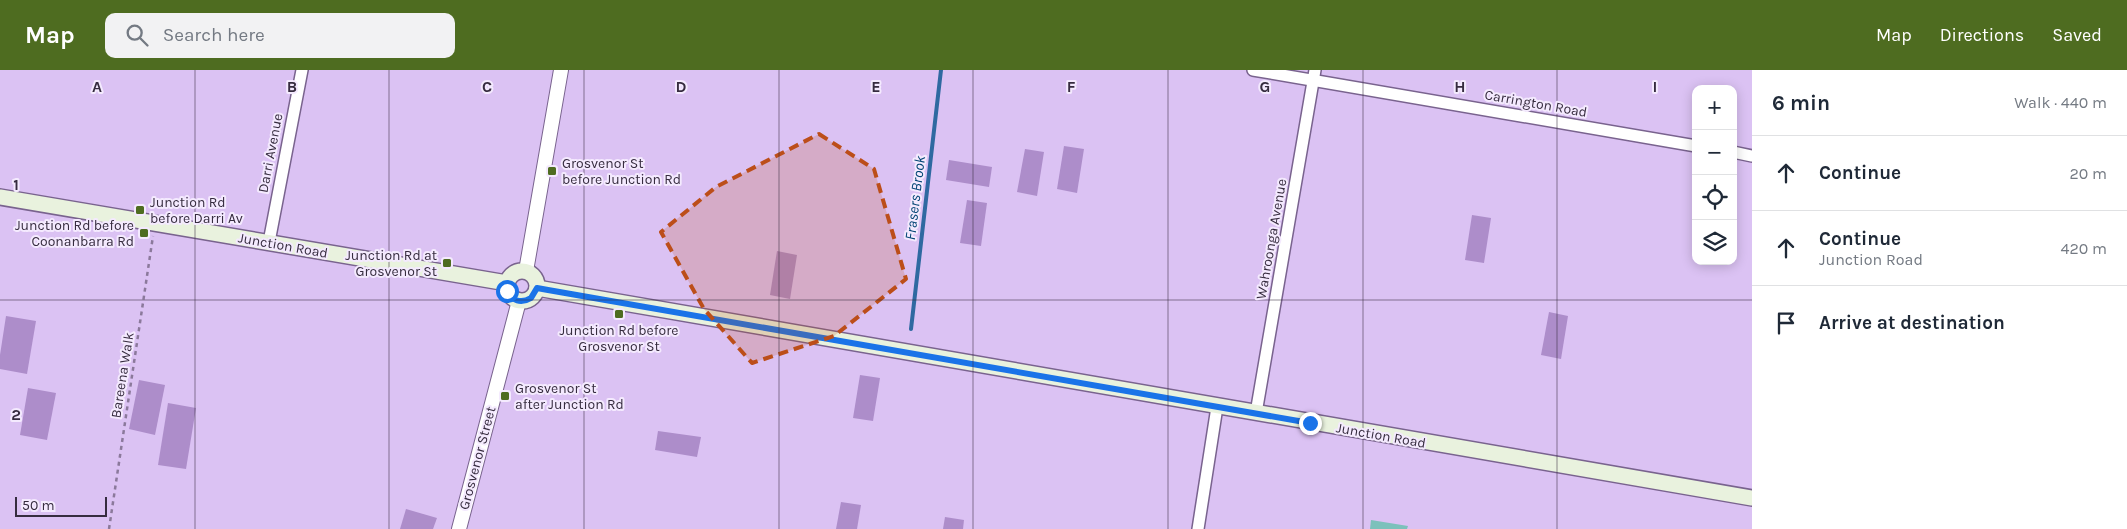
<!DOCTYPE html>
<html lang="en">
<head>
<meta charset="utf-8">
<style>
  body { margin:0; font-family:Karla,sans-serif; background:#f2f2f3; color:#1f2937 }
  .controls { position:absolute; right:15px; top:15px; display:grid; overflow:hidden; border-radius:10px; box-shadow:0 2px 12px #0003 }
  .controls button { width:45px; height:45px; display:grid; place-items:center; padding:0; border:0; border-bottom:1px solid #e0e1e3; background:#fff; color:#1f2937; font:25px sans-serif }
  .scale { position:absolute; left:15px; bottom:12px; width:92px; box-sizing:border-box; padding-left:5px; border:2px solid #362c3f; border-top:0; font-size:14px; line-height:18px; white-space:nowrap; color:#362c3f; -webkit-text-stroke:4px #f4eafe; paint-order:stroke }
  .stop { position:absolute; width:15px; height:15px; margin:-11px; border:4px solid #1a73e8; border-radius:50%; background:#fff }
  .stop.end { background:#1a73e8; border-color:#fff; box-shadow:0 1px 5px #0008 }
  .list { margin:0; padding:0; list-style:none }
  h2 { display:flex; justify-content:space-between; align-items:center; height:65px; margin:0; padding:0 20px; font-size:21px }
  h2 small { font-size:16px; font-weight:400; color:#747a83 }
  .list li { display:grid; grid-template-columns:32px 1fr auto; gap:15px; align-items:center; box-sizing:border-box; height:75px; padding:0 20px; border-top:1px solid #e0e1e3 }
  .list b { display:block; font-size:19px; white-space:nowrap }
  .list p { margin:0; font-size:16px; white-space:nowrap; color:#747a83 }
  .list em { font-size:16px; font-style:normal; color:#747a83 }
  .icon { flex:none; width:28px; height:28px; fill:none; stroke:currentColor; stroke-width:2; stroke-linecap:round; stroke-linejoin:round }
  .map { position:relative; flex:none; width:1752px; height:459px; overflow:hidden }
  header { display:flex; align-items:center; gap:30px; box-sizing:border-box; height:70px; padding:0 25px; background:#4e6c20; color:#fff }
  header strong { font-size:24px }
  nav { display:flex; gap:28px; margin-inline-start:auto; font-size:18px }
  .search { width:350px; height:45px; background:#f2f2f3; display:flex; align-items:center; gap:12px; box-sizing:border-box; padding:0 18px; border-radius:10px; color:#747a83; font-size:19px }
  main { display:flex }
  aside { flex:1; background:#fff }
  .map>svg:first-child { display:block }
  .green { fill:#ad8dca }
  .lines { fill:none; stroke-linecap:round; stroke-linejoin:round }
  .stream { stroke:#2f69a1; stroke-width:4 }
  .building { fill:#7cc1bb }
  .minor-casing { stroke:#79638e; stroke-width:14 }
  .tertiary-casing { stroke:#79638e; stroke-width:16 }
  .secondary-casing { stroke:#79638e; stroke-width:18 }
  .path { stroke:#8b799b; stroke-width:2.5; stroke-dasharray:4 4; stroke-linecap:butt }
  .minor { stroke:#fff; stroke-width:11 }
  .tertiary { stroke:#fff; stroke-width:14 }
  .secondary { stroke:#e9f2de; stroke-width:15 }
  .route { stroke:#1a73e8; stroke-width:6 }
  .marked { fill:#bc4e19; fill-opacity:0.2; stroke:#bc4e19; stroke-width:4; stroke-dasharray:10 6; stroke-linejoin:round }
  .grid { fill:none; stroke:#362c3f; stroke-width:1; stroke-opacity:0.55 }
  .poi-dot { fill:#4e6c20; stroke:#f4eafe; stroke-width:2 }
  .labels { text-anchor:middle; stroke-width:4; stroke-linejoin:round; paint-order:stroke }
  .street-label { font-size:14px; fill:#362c3f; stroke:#f4eafe }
  .poi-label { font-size:14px; fill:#362c3f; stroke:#f4eafe; text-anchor:start }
  .water-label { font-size:15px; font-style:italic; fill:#054676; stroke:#f4eafe }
  .grid-label { font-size:16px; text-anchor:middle; font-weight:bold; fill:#362c3f; stroke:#f4eafe; stroke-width:4; stroke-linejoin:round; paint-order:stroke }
</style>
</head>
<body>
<header>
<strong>Map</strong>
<div class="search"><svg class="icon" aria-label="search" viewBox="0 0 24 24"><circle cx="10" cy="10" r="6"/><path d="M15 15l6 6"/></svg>Search here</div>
<nav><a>Map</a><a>Directions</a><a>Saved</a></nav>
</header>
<main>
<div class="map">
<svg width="1752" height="459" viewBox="0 0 1752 459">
  <rect width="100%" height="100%" fill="#dbc2f3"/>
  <g class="green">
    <path d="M 1064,76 L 1084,79 L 1077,123 L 1057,119 Z"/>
    <path d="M 1025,79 L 1044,82 L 1037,126 L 1017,122 Z"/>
    <path d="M 949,90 L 992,97 L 989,117 L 946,110 Z"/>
    <path d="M 967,130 L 987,133 L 981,176 L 960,173 Z"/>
    <path d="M 1472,145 L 1491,148 L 1484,193 L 1465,190 Z"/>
    <path d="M 777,181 L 797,185 L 790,229 L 770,225 Z"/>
    <path d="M 1549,242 L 1568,246 L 1561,289 L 1541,285 Z"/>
    <path d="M 6,246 L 36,251 L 27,304 L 0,299 L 0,285 Z"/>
    <path d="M 860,305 L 880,308 L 873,351 L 853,348 Z"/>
    <path d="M 139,310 L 165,315 L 155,365 L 129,359 Z"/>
    <path d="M 28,318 L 56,323 L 47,370 L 20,365 Z"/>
    <path d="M 168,333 L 196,338 L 186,399 L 158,395 Z"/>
    <path d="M 658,361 L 701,367 L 697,387 L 655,380 Z"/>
    <path d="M 841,432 L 861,435 L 857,459 L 836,459 Z"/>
    <path d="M 406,439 L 437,448 L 433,459 L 400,459 Z"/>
    <path d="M 945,447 L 964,450 L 963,459 L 943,459 Z"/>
  </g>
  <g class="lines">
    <path class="stream" d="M 911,259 L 941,0"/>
  </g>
  <path class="building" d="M 1371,450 L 1408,456 L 1407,459 L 1370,459 Z"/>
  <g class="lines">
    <g class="minor-casing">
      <g id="minor">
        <path d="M 1253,0 L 1696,76"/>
        <path d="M 1733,82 L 1752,86"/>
        <path d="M 269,172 L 302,0"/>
        <path d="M 1256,343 L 1315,0"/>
        <path d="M 1198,459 L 1217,337"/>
      </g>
    </g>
    <g class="tertiary-casing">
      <g id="tertiary">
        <path d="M 526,201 L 561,0"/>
        <path d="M 459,459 L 519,231"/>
      </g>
    </g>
    <g class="secondary-casing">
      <g id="secondary">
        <path d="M 0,127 L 507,213"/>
        <circle cx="522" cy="216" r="15"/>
        <path d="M 537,218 L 1752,428"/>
      </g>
    </g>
    <path class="path" d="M 109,459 L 153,166"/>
    <use href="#minor" class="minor"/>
    <use href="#tertiary" class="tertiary"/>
    <use href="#secondary" class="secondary"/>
  </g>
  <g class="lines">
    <path class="route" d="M 507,221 C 512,231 521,234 531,228 L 537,218 L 548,220 L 1310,353"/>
  </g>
  <path class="marked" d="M 819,64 L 874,99 L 906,209 L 834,266 L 752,293 L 704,239 L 661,162 L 716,117 Z"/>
  <path class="grid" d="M 195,0 L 195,459M 389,0 L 389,459M 584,0 L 584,459M 779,0 L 779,459M 973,0 L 973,459M 1168,0 L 1168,459M 1363,0 L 1363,459M 1557,0 L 1557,459M 0,230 L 1752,230"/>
  <g class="poi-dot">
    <rect x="547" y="96" width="10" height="10" rx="2.5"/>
    <rect x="135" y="135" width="10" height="10" rx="2.5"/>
    <rect x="139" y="158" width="10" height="10" rx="2.5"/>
    <rect x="442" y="188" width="10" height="10" rx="2.5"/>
    <rect x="614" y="239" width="10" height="10" rx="2.5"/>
    <rect x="500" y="321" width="10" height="10" rx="2.5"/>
  </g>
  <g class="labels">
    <g class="street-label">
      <text transform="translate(1536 33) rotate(10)" y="5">Carrington Road</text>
      <text transform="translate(270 83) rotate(-79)" y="5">Darri Avenue</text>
      <text transform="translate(1271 169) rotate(-80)" y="5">Wahroonga Avenue</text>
      <text transform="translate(283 175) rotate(10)" y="5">Junction Road</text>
      <text transform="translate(122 305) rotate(-81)" y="5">Bareena Walk</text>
      <text transform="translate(1381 365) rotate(10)" y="5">Junction Road</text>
      <text transform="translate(477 388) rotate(-75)" y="5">Grosvenor Street</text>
    </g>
    <g class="poi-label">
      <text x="562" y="98">Grosvenor St<tspan x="562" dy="16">before Junction Rd</tspan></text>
      <text x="150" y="137">Junction Rd<tspan x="150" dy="16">before Darri Av</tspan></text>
      <text x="134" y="160" text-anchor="end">Junction Rd before<tspan x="134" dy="16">Coonanbarra Rd</tspan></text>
      <text x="437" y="190" text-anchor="end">Junction Rd at<tspan x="437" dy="16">Grosvenor St</tspan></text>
      <text x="619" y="265" text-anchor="middle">Junction Rd before<tspan x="619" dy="16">Grosvenor St</tspan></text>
      <text x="515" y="323">Grosvenor St<tspan x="515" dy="16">after Junction Rd</tspan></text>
    </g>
    <g class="water-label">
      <text transform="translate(915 128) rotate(-83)" y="5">Frasers Brook</text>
    </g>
  </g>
  <g class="grid-label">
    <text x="97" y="22">A</text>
    <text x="292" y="22">B</text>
    <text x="487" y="22">C</text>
    <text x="681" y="22">D</text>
    <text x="876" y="22">E</text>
    <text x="1071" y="22">F</text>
    <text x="1265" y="22">G</text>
    <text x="1460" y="22">H</text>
    <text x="1655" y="22">I</text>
    <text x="16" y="120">1</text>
    <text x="16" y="350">2</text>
  </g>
</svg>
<div class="controls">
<button>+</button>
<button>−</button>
<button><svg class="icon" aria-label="locate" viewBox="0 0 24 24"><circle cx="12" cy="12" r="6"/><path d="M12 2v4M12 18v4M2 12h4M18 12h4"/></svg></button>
<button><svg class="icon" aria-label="layers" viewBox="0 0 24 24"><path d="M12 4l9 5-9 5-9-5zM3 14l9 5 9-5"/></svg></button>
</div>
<div class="scale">50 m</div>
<div class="stop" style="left:507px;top:221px"></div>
<div class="stop end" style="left:1310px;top:353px"></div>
</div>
<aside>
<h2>6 min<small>Walk · 440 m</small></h2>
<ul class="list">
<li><svg class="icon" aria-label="ahead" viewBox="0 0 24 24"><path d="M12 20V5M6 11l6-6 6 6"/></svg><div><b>Continue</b></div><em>20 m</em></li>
<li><svg class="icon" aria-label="ahead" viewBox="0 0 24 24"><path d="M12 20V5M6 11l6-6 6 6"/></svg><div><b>Continue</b><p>Junction Road</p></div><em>420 m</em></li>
<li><svg class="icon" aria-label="arrive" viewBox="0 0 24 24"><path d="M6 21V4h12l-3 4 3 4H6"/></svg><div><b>Arrive at destination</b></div></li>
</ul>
</aside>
</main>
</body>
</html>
